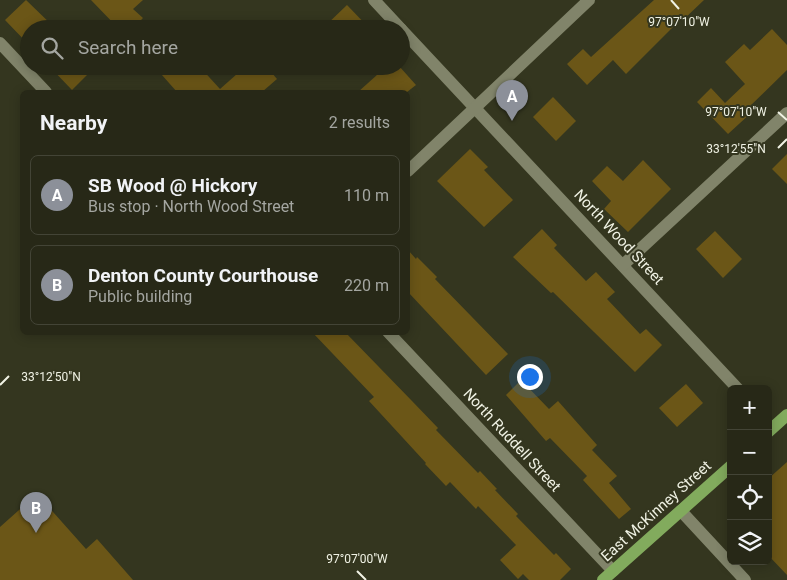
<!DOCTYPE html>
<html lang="en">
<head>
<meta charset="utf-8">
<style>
  body { margin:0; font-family:Roboto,sans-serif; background:#2f3020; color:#f1f3f6 }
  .controls { position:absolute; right:15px; bottom:15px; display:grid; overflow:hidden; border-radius:8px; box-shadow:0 2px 12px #0003 }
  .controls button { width:45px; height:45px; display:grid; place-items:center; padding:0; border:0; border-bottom:1px solid #434436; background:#272817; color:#f1f3f6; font:25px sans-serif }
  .you { position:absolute; left:529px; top:376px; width:18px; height:18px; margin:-12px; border:4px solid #fff; border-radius:50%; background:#1a73e8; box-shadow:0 0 0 8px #1a73e833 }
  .badge { display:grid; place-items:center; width:32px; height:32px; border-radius:50%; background:#8c9099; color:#fff; font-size:16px; font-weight:700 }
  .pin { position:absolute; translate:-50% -41px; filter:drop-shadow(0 1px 2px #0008) }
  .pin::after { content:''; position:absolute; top:26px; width:18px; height:15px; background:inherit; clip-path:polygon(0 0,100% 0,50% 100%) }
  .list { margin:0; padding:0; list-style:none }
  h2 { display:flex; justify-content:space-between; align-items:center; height:65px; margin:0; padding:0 20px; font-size:21px }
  h2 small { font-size:16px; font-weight:400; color:#a4a6a1 }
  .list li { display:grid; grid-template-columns:32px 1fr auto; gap:15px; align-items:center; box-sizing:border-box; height:80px; margin:0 10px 10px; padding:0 10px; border:1px solid #434436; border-radius:8px }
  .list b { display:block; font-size:19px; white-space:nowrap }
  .list p { margin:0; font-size:16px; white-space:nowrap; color:#a4a6a1 }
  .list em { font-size:16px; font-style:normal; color:#a4a6a1 }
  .icon { flex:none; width:28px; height:28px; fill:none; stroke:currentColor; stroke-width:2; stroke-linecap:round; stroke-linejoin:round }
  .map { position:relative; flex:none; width:787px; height:580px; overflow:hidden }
  .search { position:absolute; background:#272817; box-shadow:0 2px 12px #0003; left:20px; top:20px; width:390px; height:55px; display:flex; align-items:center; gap:12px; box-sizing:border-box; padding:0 18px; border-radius:28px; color:#a4a6a1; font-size:19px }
  .panel { position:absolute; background:#272817; box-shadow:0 2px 12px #0003; left:20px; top:90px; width:390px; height:245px; border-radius:8px }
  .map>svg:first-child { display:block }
  .building { fill:#6b5617 }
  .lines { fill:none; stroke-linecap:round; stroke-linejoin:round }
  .minor { stroke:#81846a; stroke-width:12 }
  .major { stroke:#82ab5d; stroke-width:12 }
  .ticks { fill:none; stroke:#f0f2e4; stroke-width:2 }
  .labels { text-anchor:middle; stroke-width:4; stroke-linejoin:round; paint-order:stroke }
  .street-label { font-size:15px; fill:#f0f2e4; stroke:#34361f }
  .ticks-label { font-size:12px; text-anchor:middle; fill:#f0f2e4; stroke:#34361f; stroke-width:4; stroke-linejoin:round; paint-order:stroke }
</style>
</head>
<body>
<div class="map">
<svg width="787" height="580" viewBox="0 0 787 580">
  <rect width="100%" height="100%" fill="#34361f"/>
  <g class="building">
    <path d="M 26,0 L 56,29 L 29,29 L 29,45 L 5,20 Z"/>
    <path d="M 91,0 L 143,0 L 133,9 L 143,18 L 132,29 L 119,29 Z"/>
    <path d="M 654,0 L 704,0 L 683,20 L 682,18 L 626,74 L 613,60 L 587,85 L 567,64 L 583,49 L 591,57 Z"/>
    <path d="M 347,5 L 370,29 L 322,29 Z"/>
    <path d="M 772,29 L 787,45 L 787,70 L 747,109 L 751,113 L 728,134 L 697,102 L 711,88 L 725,103 L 745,84 L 725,62 L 744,44 L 750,50 Z"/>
    <path d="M 49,66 L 96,66 L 72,90 Z"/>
    <path d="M 154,66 L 199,66 L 220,89 L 246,66 L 266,66 L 277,79 L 262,92 L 177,92 Z"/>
    <path d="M 387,66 L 399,66 L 416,85 L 407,92 L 358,92 Z"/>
    <path d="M 553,97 L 576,121 L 556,141 L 533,117 Z"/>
    <path d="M 470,149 L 488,167 L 484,170 L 513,200 L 484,227 L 437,181 Z"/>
    <path d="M 787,154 L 787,184 L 772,169 Z"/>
    <path d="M 643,160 L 671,189 L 628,232 L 604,209 L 611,201 L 592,181 L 607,166 L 623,181 Z"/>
    <path d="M 542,229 L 557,245 L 554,248 L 586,281 L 596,272 L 615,292 L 607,299 L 640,334 L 646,329 L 662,345 L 635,372 L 553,292 L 551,293 L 513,257 Z"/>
    <path d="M 715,231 L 742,259 L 723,278 L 696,249 Z"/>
    <path d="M 408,250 L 416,259 L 417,257 L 437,277 L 435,279 L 508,354 L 486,375 L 408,292 Z"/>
    <path d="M 312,332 L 345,332 L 412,401 L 438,428 L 436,430 L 478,473 L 480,471 L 497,489 L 495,490 L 518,514 L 516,516 L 554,555 L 556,553 L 571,569 L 560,580 L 529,580 L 523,574 L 518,579 L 500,560 L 516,545 L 478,506 L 476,509 L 450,482 L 446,486 L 425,464 L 426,463 L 369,401 L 374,397 Z"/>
    <path d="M 521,380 L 549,409 L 558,401 L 597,445 L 592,450 L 617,476 L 609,483 L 631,509 L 619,519 L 583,480 L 587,476 L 550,438 L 546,441 L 506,395 Z"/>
    <path d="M 686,384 L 703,403 L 677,427 L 659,408 Z"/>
    <path d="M 787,462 L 787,575 L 768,555 L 768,479 Z"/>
    <path d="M 37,494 L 86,549 L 97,539 L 133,580 L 0,580 L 0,527 Z"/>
  </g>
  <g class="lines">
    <g class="minor">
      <path d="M 374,0 L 401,29"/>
      <path d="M 401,29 L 738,389"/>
      <path d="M 0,43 L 46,92"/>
      <path d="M 408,171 L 589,0"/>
      <path d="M 623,265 L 787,113"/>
      <path d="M 388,332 L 613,571"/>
      <path d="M 681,511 L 745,580"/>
    </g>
    <g class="major">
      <path d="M 768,432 L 787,415"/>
      <path d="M 603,580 L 731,466"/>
    </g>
  </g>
  <path class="ticks" d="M 671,0 L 679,9M 778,112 L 787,120M 778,148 L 787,139M 0,385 L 9,376M 357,571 L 366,580"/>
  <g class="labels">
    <g class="street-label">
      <text transform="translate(619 237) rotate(47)" y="5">North Wood Street</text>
      <text transform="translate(512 440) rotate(47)" y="5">North Ruddell Street</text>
      <text transform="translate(656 511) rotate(-42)" y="5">East McKinney Street</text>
    </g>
  </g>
  <g class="ticks-label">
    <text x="679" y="26">97°07'10"W</text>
    <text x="736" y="116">97°07'10"W</text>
    <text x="736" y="153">33°12'55"N</text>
    <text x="51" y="381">33°12'50"N</text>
    <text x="357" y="563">97°07'00"W</text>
  </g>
</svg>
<div class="controls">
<button>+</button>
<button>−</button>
<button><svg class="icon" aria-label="locate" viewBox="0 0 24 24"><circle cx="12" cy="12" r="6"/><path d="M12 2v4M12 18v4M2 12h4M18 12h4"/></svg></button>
<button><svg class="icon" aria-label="layers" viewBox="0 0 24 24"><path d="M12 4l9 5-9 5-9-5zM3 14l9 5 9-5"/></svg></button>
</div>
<div class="you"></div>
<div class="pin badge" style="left:512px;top:121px">A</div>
<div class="pin badge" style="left:36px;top:533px">B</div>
<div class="search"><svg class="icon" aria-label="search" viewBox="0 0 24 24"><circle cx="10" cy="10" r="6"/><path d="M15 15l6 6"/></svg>Search here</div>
<section class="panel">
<h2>Nearby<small>2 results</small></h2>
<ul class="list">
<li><span class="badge">A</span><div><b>SB Wood @ Hickory</b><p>Bus stop · North Wood Street</p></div><em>110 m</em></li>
<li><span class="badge">B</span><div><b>Denton County Courthouse</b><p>Public building</p></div><em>220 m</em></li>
</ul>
</section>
</div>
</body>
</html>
